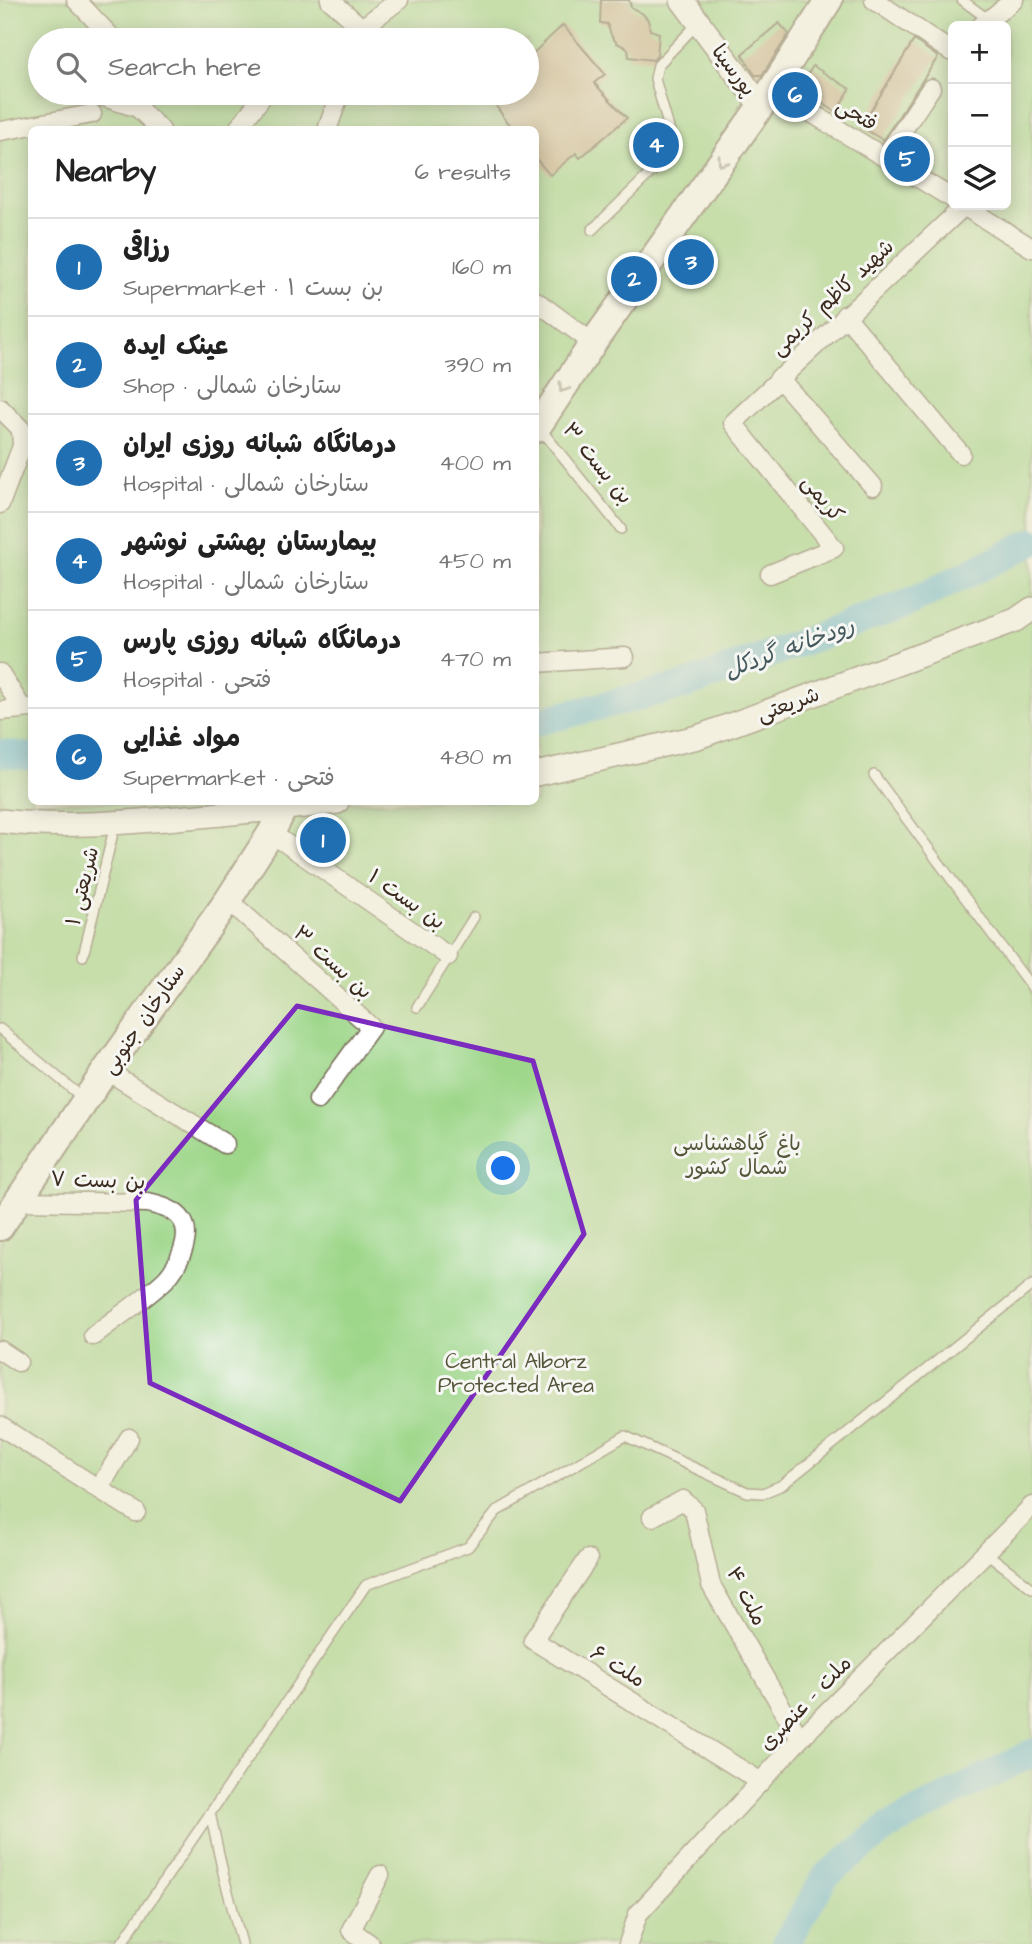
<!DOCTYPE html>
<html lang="en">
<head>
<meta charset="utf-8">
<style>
  body { margin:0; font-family:"Architects Daughter","Playpen Sans Arabic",sans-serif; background:#f6f6f6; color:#222 }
  .controls { position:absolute; right:21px; top:21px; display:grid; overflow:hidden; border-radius:10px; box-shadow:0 4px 18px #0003 }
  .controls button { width:63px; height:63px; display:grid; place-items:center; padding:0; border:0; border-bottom:2px solid #e0e0e0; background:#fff; color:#222; font:35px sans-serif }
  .you { position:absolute; left:504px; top:1169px; width:24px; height:24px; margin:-18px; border:5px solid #fff; border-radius:50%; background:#1a73e8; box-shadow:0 0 0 10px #1a73e833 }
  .badge { display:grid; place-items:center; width:46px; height:46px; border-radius:50%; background:#1f6fb2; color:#fff; font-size:23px; font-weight:700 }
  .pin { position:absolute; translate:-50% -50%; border:4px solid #fff; box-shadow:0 2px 7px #0006 }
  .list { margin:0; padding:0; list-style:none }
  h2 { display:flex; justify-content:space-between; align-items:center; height:91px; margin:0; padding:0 28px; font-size:30px }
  h2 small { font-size:23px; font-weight:400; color:#767676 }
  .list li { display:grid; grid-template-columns:46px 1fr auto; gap:21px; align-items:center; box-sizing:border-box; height:98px; padding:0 28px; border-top:2px solid #e0e0e0 }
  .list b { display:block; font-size:26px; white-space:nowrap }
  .list p { margin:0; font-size:23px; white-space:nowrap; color:#767676 }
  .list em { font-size:23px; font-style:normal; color:#767676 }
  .icon { flex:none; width:38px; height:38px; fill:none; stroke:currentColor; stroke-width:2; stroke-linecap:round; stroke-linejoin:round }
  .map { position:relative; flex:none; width:1032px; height:1944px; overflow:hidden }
  .search { position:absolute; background:#fff; box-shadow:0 4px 18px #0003; left:28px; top:28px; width:511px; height:77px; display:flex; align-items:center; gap:18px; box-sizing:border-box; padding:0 24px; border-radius:38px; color:#767676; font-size:26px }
  .panel { position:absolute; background:#fff; box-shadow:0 4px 18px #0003; left:28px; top:126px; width:511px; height:679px; border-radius:10px }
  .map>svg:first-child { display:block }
  .green { fill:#9ed78a; stroke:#6c8054; stroke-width:2; fill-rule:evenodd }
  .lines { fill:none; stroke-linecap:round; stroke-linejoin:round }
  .river { stroke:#56b1d4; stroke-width:28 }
  .building { fill:#c3a57e }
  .service-casing { stroke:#786b59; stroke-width:12 }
  .minor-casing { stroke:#786b59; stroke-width:21 }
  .tertiary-casing { stroke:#786b59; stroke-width:26 }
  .secondary-casing { stroke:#786b59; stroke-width:30 }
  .service { stroke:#fff; stroke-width:9 }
  .minor { stroke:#fff; stroke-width:18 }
  .tertiary { stroke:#fff; stroke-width:23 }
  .secondary { stroke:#fff; stroke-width:26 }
  .oneway { stroke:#a79f9a }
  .marked { fill:none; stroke:#7b2cbf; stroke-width:5; stroke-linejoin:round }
  .labels { text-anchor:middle; stroke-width:6; stroke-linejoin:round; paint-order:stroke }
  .street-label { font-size:21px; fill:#3b2a1e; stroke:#f6f6f2 }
  .park-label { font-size:21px; fill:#545539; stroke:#f6f6f2 }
  .water-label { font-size:23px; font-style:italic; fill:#44595e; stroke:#f6f6f2 }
</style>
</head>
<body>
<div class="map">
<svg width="1032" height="1944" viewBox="0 0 1032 1944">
  <rect width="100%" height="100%" fill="#f6f6f2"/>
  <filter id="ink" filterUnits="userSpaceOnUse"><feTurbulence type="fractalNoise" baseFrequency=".0143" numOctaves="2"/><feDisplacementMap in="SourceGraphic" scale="14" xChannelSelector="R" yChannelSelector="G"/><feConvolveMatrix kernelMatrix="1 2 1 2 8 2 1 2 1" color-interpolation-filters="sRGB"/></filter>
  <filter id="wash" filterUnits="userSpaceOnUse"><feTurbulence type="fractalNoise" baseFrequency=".00686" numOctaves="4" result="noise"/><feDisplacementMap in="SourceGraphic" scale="28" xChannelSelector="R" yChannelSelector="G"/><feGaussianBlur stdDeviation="1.57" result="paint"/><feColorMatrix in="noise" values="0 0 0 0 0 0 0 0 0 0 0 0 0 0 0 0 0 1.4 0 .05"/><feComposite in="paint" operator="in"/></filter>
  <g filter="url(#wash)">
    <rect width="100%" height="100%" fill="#eae4c7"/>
    <path class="green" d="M 0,0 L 1032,0 L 1032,1944 L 0,1944 ZM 953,26 L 1006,26 L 1006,205 L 953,205 ZM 40,40 L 527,40 L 527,93 L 40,93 ZM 32,130 L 536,130 L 536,802 L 32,802 Z"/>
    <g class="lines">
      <g class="river">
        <path d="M 536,722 L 686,685 L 911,602 L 1032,542"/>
        <path d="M 0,753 L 32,757"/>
        <path d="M 785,1944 L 826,1876 L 888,1827 L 1032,1753"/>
      </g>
    </g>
    <g id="blocks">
      <g class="building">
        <path d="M 601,0 L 629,0 L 631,7 L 643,14 L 648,20 L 650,30 L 659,33 L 657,56 L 653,60 L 629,57 L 628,49 L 617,43 L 612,37 L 607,24 L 600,23 Z"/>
        <path d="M 779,23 L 789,34 L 762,75 L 755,75 L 742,54 Z"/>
        <path d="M 563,25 L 605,74 L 594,83 L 627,118 L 580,158 L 576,153 L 550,175 L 536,159 L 536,130 L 515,130 L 505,119 L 487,93 L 527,93 L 527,59 Z"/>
        <path d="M 914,40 L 938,57 L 883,140 L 861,127 Z"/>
        <path d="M 813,66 L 850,89 L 836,112 L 799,88 Z"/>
      </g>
    </g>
  </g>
  <g filter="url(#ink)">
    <use href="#blocks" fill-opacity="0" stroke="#786b59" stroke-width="2"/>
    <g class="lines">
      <g class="service-casing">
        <g id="service">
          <path d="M 962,0 L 989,20"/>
          <path d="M 592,230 L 671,153 L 674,146 L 655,79 L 658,65 L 698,23"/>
          <path d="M 539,427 L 621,529"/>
          <path d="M 874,775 L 1032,988"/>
          <path d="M 83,956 L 115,825"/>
          <path d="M 417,1007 L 474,917"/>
          <path d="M 0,1029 L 84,1099"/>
          <path d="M 985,1552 L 1032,1588"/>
          <path d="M 210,1813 L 224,1877 L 242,1944"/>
          <path d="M 121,1944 L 366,1585 L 468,1547 L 497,1511 L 625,1436 L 747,1492 L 763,1493 L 782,1485 L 1032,1285"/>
        </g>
      </g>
      <g class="minor-casing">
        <g id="minor">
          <path d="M 76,0 L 114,40"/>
          <path d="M 330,0 L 362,28"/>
          <path d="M 874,0 L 950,51 L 953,49"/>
          <path d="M 981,26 L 1014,0"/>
          <path d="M 358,40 L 362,28 L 399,0"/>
          <path d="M 772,89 L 953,199"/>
          <path d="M 100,96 L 138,108 L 161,130"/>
          <path d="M 237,130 L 265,93"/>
          <path d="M 327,130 L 340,93"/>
          <path d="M 1,131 L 92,114"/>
          <path d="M 885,157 L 931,88"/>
          <path d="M 962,205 L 1032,248"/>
          <path d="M 536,301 L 593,343"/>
          <path d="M 845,315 L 961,454"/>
          <path d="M 779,378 L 873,486"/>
          <path d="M 0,408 L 21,429 L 22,446 L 0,504"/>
          <path d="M 770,574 L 834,548 L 733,423 L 964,206"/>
          <path d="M 536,663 L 625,657"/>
          <path d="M 0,673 L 22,708"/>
          <path d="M 0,711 L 31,708"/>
          <path d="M 271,833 L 448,956"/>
          <path d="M 228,900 L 371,1027 L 318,1100"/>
          <path d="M 106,1070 L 225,1144"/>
          <path d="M 19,1201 L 148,1203 C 159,1206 175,1209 182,1220 C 193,1236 178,1266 166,1279 C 144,1300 117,1317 93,1336"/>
          <path d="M 0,1350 L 18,1362"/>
          <path d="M 0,1426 L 99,1489 L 129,1438"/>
          <path d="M 99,1489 L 136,1512"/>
          <path d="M 652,1517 L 683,1500 L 694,1510 L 711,1585 L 800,1739"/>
          <path d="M 588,1559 L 533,1640 L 761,1782"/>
          <path d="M 370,1944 L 351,1930 L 380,1875"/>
          <path d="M 628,1944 L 638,1914 L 800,1739 L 1032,1506"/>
        </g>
      </g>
      <g class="tertiary-casing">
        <g id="tertiary">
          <path d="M 682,0 L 761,106"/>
          <path d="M 536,774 L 698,737 L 1016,620 L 1032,609"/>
          <path d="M 0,821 C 59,828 118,823 177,818 C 230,813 284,809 337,802"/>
        </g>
      </g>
      <g class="secondary-casing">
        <g id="secondary">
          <path d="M 536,429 L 593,343 L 761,106 L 829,0"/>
          <path d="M 0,1227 L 106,1070 L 228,900 L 271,833 L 287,802"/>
        </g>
      </g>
      <use href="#service" class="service"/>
      <use href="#minor" class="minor"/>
      <use href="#tertiary" class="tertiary"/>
      <use href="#secondary" class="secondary"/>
    </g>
    <defs><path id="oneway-chevron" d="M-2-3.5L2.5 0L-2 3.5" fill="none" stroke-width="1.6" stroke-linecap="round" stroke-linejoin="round" transform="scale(1.75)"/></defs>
    <g class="oneway">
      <use href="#oneway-chevron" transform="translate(722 162) rotate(125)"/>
      <use href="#oneway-chevron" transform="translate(563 388) rotate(124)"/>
    </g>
  </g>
  <path d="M0 0H1032V1944H0ZM 297,1006 L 533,1061 L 584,1234 L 400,1501 L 150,1383 L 136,1200 Z" fill="#eae4c7" fill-opacity=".55" fill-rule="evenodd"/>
  <path class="marked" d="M 297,1006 L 533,1061 L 584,1234 L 400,1501 L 150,1383 L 136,1200 Z"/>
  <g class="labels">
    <g class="street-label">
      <text transform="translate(734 70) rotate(53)" y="7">پورسینا</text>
      <text transform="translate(857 114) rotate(31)" y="7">فتحی</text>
      <text transform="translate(832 297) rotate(-43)" y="7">شهید کاظم کریمی</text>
      <text transform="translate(598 463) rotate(51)" y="7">بن بست ۳</text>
      <text transform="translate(823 498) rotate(51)" y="7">کریمی</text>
      <text transform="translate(788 704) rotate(-20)" y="7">شریعتی</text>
      <text transform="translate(82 886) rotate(-76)" y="7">شریعتی ۱</text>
      <text transform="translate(407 899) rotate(35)" y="7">بن بست ۱</text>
      <text transform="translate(333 962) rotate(42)" y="7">بن بست ۳</text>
      <text transform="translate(143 1019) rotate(-55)" y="7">ستارخان جنوبی</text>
      <text transform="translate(98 1180) rotate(2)" y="7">بن بست ۷</text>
      <text transform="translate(747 1596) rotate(63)" y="7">ملت ۴</text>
      <text transform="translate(618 1666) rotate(32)" y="7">ملت ۶</text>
      <text transform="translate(805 1703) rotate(-46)" y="7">ملت - عنصری</text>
    </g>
    <g class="park-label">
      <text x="737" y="1150">باغ گیاهشناسی<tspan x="737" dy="24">شمال کشور</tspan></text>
      <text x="516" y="1368">Central Alborz<tspan x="516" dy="24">Protected Area</tspan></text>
    </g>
    <g class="water-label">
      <text transform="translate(789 647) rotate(-20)" y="8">رودخانه گردکل</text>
    </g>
  </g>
</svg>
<div class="controls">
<button>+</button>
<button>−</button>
<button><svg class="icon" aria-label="layers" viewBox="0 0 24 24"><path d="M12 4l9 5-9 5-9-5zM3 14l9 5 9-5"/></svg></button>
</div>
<div class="you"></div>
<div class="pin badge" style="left:323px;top:840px">1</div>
<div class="pin badge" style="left:634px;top:279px">2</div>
<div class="pin badge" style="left:691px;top:262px">3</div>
<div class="pin badge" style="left:656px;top:145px">4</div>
<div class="pin badge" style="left:907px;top:159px">5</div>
<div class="pin badge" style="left:795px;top:95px">6</div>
<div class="search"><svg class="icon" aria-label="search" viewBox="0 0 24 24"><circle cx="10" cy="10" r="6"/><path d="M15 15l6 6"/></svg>Search here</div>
<section class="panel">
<h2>Nearby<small>6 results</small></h2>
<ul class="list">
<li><span class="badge">1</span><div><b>رزاقی</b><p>Supermarket · بن بست ۱</p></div><em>160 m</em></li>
<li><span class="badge">2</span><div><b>عینک ایده</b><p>Shop · ستارخان شمالی</p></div><em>390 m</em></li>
<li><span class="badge">3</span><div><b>درمانگاه شبانه روزی ایران</b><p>Hospital · ستارخان شمالی</p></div><em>400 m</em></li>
<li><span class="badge">4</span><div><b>بیمارستان بهشتی نوشهر</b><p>Hospital · ستارخان شمالی</p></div><em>450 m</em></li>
<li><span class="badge">5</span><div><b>درمانگاه شبانه روزی پارس</b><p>Hospital · فتحی</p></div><em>470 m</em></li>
<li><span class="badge">6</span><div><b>مواد غذایی</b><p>Supermarket · فتحی</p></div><em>480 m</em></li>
</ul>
</section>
</div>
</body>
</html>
